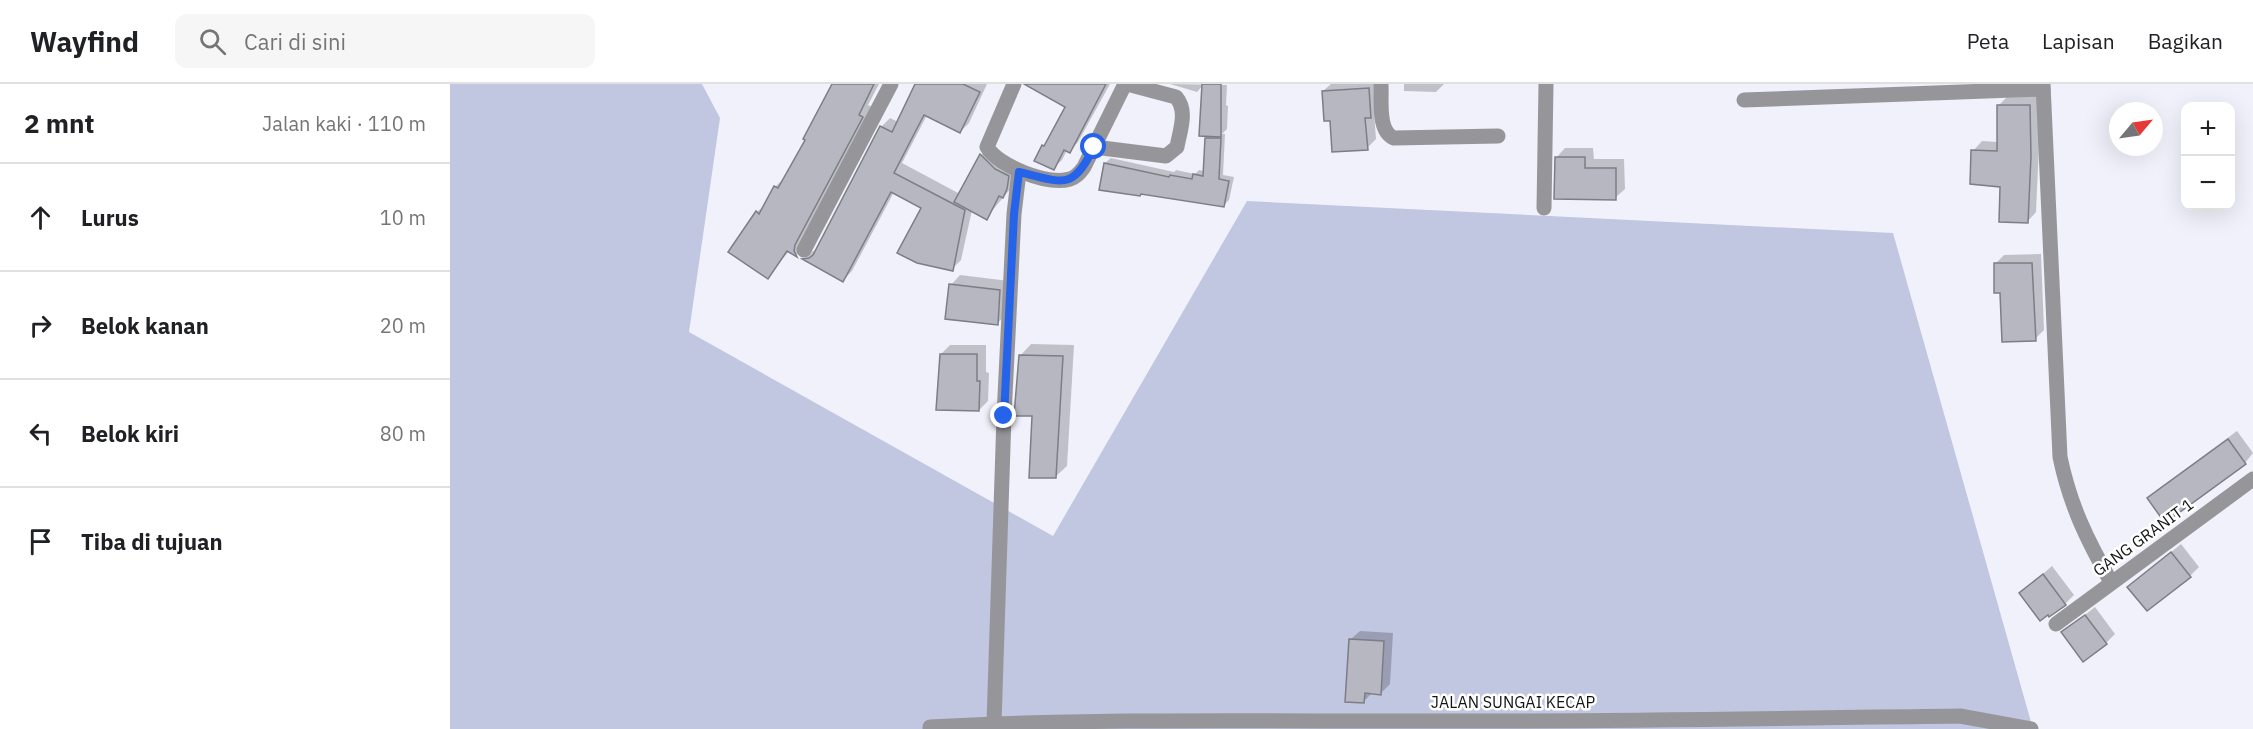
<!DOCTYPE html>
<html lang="id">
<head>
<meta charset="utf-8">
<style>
  body { margin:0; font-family:"IBM Plex Sans",sans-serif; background:#f6f6f6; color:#202124 }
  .controls { position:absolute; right:18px; top:18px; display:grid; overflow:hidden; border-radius:12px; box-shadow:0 6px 24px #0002 }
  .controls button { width:54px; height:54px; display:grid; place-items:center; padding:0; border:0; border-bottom:2px solid #e0e0e0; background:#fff; color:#202124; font:30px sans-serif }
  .compass { position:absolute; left:1659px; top:18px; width:54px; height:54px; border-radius:50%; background:#fff; box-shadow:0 6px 24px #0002; rotate:61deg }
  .stop { position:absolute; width:18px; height:18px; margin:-14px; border:4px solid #2563eb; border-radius:50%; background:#fff }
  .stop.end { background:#2563eb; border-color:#fff; box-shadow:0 2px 6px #0008 }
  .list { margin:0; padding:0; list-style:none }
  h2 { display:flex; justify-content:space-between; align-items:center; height:78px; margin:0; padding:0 24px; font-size:26px }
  h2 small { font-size:20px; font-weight:400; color:#757577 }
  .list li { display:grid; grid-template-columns:39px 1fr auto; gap:18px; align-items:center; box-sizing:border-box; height:108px; padding:0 24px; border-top:2px solid #e0e0e0 }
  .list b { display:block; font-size:22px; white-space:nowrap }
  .list em { font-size:20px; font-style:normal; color:#757577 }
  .icon { flex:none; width:33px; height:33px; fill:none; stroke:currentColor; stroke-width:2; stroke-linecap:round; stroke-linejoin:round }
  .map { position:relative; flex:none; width:1803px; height:645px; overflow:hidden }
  header { display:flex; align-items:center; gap:36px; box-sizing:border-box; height:84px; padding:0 30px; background:#fff; border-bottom:2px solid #e0e0e0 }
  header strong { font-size:28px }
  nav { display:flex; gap:33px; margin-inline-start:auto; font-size:21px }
  .search { width:420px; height:54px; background:#f6f6f6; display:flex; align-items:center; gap:15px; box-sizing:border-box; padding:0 21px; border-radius:12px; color:#757577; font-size:22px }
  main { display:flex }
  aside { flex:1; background:#fff }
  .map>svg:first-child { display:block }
  .green { fill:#c1c6e1 }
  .shadow { fill:#0003 }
  .building { fill:#b6b7c0; stroke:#7c7d85; stroke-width:1.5 }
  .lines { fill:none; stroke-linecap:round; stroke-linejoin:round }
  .minor { stroke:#96969a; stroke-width:15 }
  .route { stroke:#2563eb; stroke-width:8 }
  .labels { text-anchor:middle; stroke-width:5; stroke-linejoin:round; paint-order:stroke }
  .street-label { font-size:16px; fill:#131416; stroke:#fff }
</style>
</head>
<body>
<header>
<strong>Wayfind</strong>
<div class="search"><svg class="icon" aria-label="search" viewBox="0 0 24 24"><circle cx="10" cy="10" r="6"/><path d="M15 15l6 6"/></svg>Cari di sini</div>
<nav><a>Peta</a><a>Lapisan</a><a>Bagikan</a></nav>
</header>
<main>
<aside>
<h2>2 mnt<small>Jalan kaki · 110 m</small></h2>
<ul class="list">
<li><svg class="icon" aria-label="ahead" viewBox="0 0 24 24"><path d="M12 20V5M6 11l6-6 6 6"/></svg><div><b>Lurus</b></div><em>10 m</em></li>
<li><svg class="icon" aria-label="right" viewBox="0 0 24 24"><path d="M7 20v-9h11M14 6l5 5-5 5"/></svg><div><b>Belok kanan</b></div><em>20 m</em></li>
<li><svg class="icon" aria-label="left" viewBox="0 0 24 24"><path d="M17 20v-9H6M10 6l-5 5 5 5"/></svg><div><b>Belok kiri</b></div><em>80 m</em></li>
<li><svg class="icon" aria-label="arrive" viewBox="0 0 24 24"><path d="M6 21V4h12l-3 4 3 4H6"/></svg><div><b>Tiba di tujuan</b></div></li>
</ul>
</aside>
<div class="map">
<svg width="1803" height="645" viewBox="0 0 1803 645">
  <rect width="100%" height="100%" fill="#f0f1fa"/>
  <path class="green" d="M 0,0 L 252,0 L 270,34 L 239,248 L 603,452 L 797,117 L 1443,149 L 1583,645 L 0,645 Z"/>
  <g class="shadow">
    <path d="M 383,0 L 429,0 L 418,21 L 422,23 L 356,161 L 347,171 L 339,167 L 317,194 L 307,128 L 318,118 L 325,103 L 335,93 L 357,55 Z"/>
    <path d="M 466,0 L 537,0 L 519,39 L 510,48 L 477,31 L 452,79 L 510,110 L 531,71 L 540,62 L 567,83 L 562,103 L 536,134 L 522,126 L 511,176 L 502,185 L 473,123 L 444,108 L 402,187 L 393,196 L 355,175 L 363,167 L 367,166 L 431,43 L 440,34 L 448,38 Z"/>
    <path d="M 579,0 L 660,0 L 628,58 L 620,67 L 617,66 L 612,76 L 603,84 L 593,62 L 599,56 L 617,22 Z"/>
    <path d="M 720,0 L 777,1 L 776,21 L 778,22 L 777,45 L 772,50 L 775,50 L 773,91 L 784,93 L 779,116 L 774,121 L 692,109 L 651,105 L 655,79 L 661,74 L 724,88 L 726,86 L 745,90 L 749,86 L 754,87 L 756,54 L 759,51 L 753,1 L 747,8 Z"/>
    <path d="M 881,0 L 928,0 L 924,29 L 926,55 L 917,64 L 881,35 L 873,7 Z"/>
    <path d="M 954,0 L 994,0 L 986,8 L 954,7 Z"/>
    <path d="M 1558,12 L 1589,12 L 1589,62 L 1586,128 L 1577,138 L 1552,101 L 1523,67 L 1532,57 L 1548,58 L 1548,22 Z"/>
    <path d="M 1115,64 L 1143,64 L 1144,75 L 1174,75 L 1175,105 L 1165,114 L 1106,74 Z"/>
    <path d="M 1591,170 L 1594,246 L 1585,255 L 1551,208 L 1545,180 L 1554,171 Z"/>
    <path d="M 510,191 L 559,197 L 556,230 L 547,240 L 501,201 Z"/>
    <path d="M 581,260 L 624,261 L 617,382 L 605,393 L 583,331 L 570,272 Z"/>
    <path d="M 500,261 L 536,261 L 536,288 L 539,289 L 538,317 L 529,326 L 491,270 Z"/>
    <path d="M 1787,347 L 1803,369 L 1795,379 L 1699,414 L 1708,405 Z"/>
    <path d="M 1731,460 L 1749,483 L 1740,492 L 1679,503 Z"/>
    <path d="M 1602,482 L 1624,511 L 1615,520 L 1571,509 Z"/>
    <path d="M 1645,523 L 1665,550 L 1656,559 L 1612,549 Z"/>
    <path d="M 910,547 L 943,549 L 940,600 L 931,609 L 923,608 L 913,618 L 900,556 Z"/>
  </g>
  <g class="building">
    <path d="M 382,0 L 424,0 L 409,31 L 413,33 L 345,161 L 344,167 L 347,173 L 337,167 L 318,195 L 278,168 L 306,127 L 309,130 L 324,102 L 328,104 L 355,56 L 353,55 Z"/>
    <path d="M 465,0 L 513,0 L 530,8 L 510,49 L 474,31 L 444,89 L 515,126 L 503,187 L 467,179 L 447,169 L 471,124 L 441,108 L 393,198 L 352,175 L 359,174 L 363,171 L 430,42 L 442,48 Z"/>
    <path d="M 574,0 L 656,0 L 620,69 L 614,66 L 604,86 L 584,77 L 592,61 L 594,62 L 615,23 Z"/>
    <path d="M 752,0 L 771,0 L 771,53 L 749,52 Z"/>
    <path d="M 919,4 L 921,34 L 915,34 L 918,66 L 882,68 L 880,37 L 874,37 L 872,7 Z"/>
    <path d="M 1547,21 L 1580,21 L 1581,72 L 1578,139 L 1549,138 L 1550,103 L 1520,100 L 1521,66 L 1547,67 Z"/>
    <path d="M 755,54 L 771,54 L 769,95 L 779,97 L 774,123 L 691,110 L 690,112 L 649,106 L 654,79 L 719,93 L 720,91 L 742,95 L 743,90 L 753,92 Z"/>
    <path d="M 530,70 L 545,85 L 559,92 L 557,105 L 553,114 L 549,112 L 537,136 L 504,118 Z"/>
    <path d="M 1105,73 L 1135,73 L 1135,84 L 1166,84 L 1166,116 L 1104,115 Z"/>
    <path d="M 1544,179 L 1582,179 L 1586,257 L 1552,258 L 1550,209 L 1544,209 Z"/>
    <path d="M 499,200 L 550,206 L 548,241 L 495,235 Z"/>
    <path d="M 490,270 L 527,270 L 527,297 L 530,297 L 529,327 L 486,326 Z"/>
    <path d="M 569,271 L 613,272 L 606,394 L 579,394 L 582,332 L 564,332 Z"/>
    <path d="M 1778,355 L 1796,380 L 1715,439 L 1697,414 Z"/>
    <path d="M 1721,468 L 1741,493 L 1697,527 L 1677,503 Z"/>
    <path d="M 1593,490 L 1616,521 L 1599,533 L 1598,531 L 1590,537 L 1569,509 Z"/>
    <path d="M 1635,531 L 1657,560 L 1633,578 L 1611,548 Z"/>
    <path d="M 899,555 L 934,557 L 931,611 L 915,609 L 914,619 L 895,618 Z"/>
  </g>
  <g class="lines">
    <g class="minor">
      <path d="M 564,0 L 537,63 C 548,82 598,102 620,95 C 627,93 630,88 634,83 L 675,0"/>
      <path d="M 931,0 C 932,15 927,47 944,54 L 1048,52"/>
      <path d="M 1593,0 L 1610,373 C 1620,421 1637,456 1661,498"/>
      <path d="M 1294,16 L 1593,5"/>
      <path d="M 644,63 L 716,72 L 727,63 C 730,46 738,27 726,13 L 677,0"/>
      <path d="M 1094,124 L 1096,0"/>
      <path d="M 354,166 L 441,0"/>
      <path d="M 1606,540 L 1803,395"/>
      <path d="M 544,639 L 554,332 L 564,130 L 569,88"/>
      <path d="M 480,645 L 480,643 C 663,633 846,638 1029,637 C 1189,637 1350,634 1510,632 L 1581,645"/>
    </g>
  </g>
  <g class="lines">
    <path class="route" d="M 554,332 L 564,130 L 569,88 C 613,98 622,108 644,63"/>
  </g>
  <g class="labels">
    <g class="street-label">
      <text transform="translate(1693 453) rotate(-36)" y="6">GANG GRANIT 1</text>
      <text x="1063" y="624">JALAN SUNGAI KECAP</text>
    </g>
  </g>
</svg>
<div class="controls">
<button>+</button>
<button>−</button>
</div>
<svg class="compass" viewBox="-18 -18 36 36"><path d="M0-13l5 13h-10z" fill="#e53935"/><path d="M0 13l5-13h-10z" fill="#757577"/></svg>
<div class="stop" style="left:644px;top:63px"></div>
<div class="stop end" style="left:554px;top:332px"></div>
</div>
</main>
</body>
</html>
